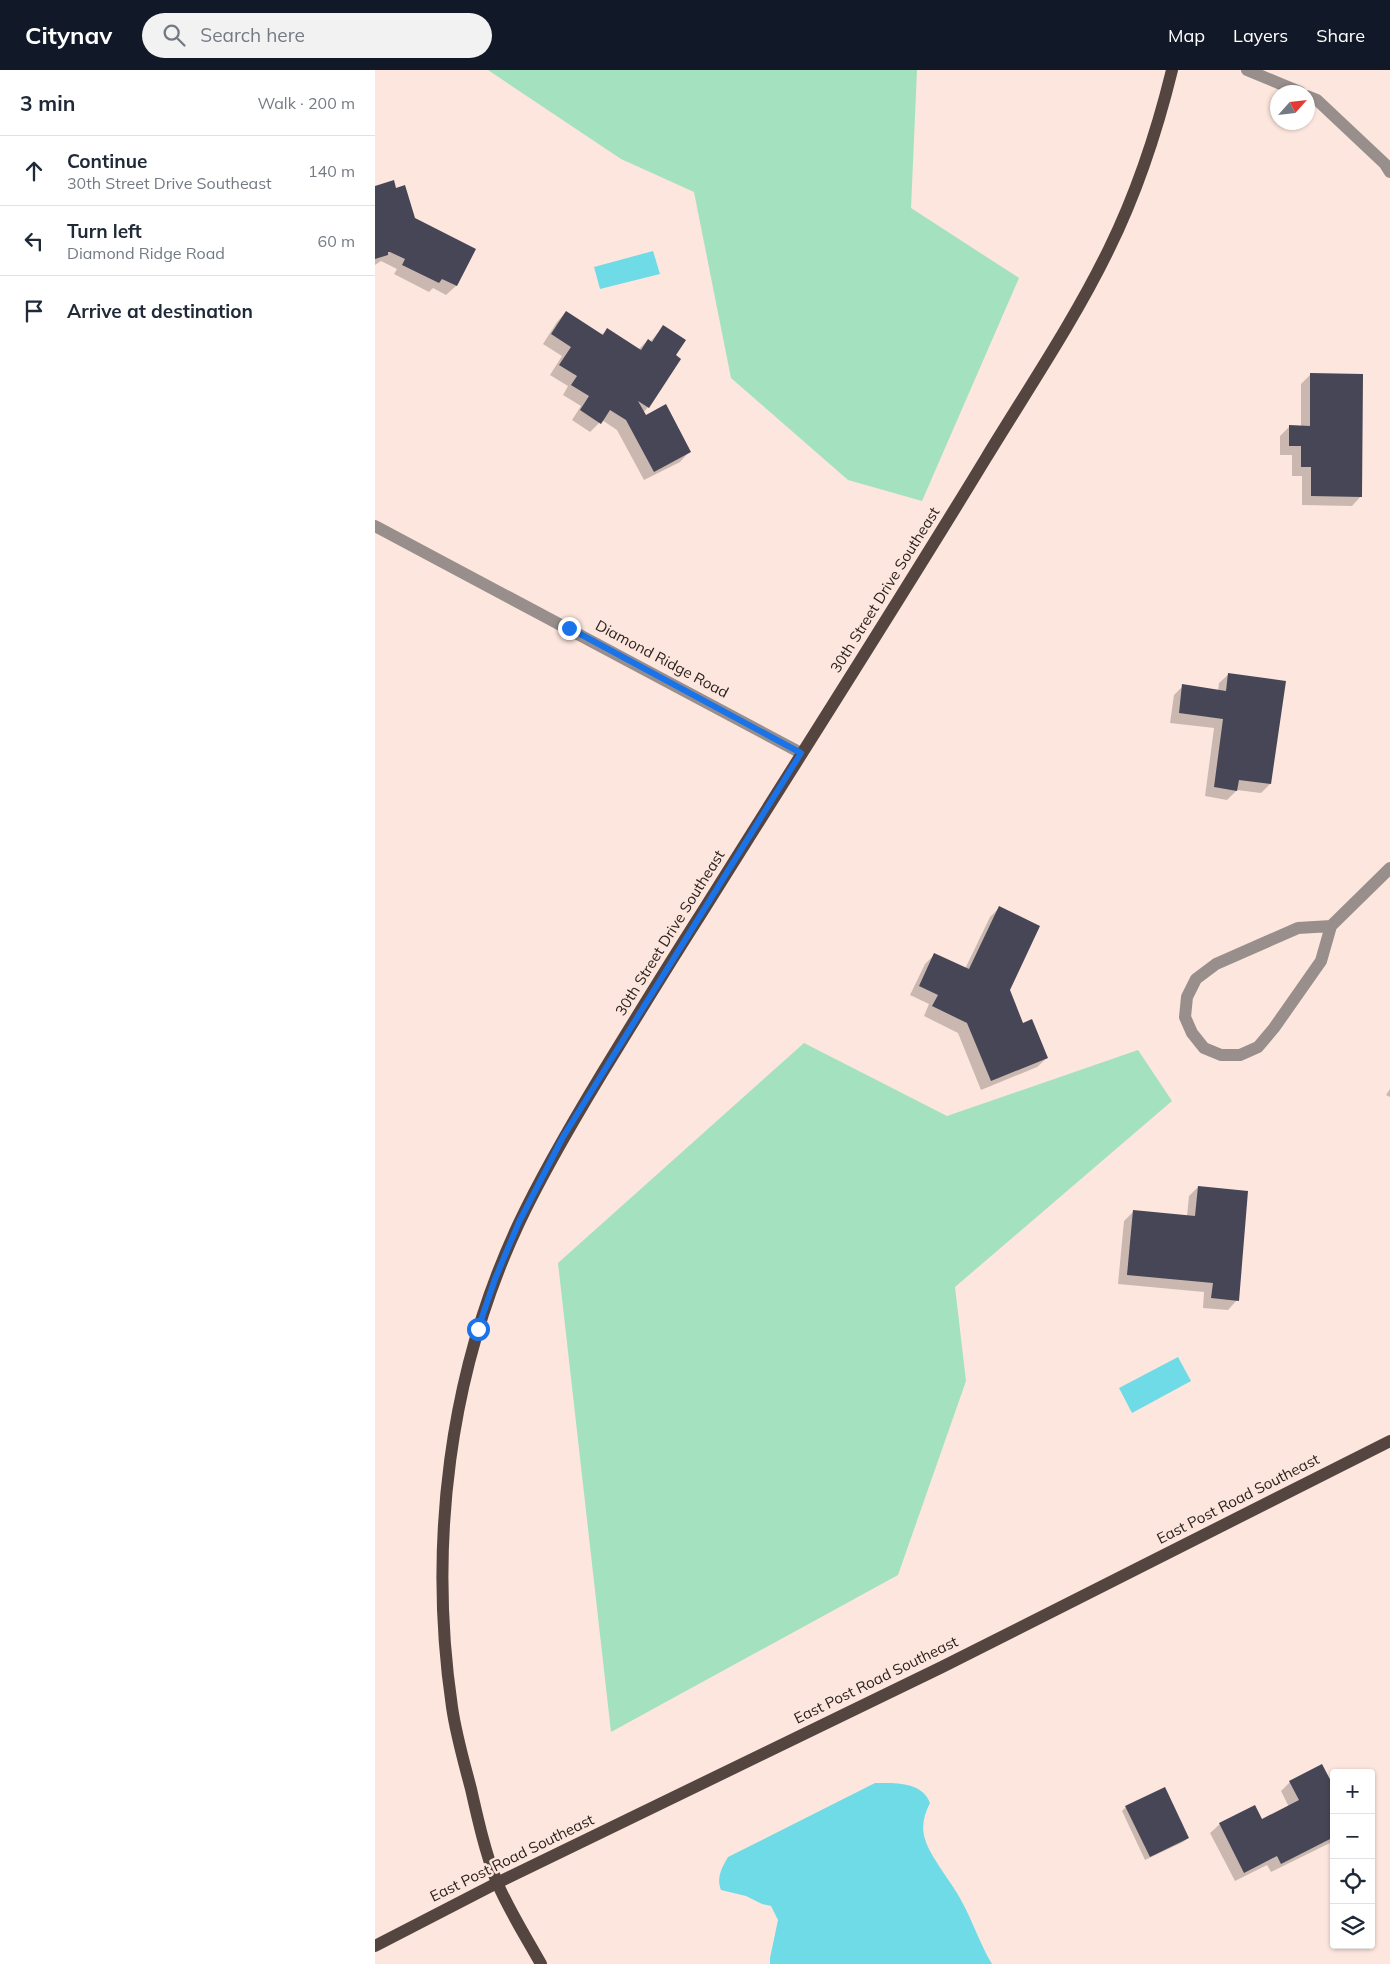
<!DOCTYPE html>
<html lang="en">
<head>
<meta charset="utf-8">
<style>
  body { margin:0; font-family:Mulish,sans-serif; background:#f2f2f3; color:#1f2937 }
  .controls { position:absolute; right:15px; bottom:15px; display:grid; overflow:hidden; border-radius:5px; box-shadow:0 1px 4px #0004 }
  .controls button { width:45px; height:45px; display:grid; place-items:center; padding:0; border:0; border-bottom:1px solid #e0e1e3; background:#fff; color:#1f2937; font:25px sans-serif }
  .compass { position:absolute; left:895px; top:15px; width:45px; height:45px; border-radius:50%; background:#fff; box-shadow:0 1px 4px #0004; rotate:63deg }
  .stop { position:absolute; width:15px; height:15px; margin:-11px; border:4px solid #1a73e8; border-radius:50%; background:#fff }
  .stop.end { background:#1a73e8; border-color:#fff; box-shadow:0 1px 5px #0008 }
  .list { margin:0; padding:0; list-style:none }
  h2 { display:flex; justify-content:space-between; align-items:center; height:65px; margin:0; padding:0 20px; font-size:21px }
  h2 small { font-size:16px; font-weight:400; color:#747a83 }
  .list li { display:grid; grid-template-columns:32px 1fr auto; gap:15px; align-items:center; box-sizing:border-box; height:70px; padding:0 20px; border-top:1px solid #e0e1e3 }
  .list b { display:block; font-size:19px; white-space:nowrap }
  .list p { margin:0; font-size:16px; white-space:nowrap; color:#747a83 }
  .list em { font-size:16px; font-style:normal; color:#747a83 }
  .icon { flex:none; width:28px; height:28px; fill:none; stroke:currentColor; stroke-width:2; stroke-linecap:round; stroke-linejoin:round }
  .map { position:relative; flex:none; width:1015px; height:1894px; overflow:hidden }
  header { display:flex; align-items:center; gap:30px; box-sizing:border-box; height:70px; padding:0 25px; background:#111827; color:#fff }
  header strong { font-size:24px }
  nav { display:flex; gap:28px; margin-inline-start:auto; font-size:18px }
  .search { width:350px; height:45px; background:#f2f2f3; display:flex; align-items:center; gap:12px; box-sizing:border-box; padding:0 18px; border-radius:28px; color:#747a83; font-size:19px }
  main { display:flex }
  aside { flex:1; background:#fff }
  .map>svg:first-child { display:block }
  .green { fill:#a4e1bf }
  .water { fill:#6edbe6 }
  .shadow { fill:#0003 }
  .building { fill:#464656 }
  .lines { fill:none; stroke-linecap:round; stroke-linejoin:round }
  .minor { stroke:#988f8c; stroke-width:12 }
  .major { stroke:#554540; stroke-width:12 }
  .route { stroke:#1a73e8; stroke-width:6 }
  .labels { text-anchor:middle; stroke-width:5; stroke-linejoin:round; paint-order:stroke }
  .street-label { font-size:15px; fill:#2b2320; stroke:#fde6dd }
</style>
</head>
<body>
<header>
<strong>Citynav</strong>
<div class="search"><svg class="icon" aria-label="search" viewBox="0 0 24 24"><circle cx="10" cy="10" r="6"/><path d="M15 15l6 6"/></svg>Search here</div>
<nav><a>Map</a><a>Layers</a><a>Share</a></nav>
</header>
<main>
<aside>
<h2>3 min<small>Walk · 200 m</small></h2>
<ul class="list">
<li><svg class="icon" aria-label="ahead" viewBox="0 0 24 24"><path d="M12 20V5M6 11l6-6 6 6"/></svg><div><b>Continue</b><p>30th Street Drive Southeast</p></div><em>140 m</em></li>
<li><svg class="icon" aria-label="left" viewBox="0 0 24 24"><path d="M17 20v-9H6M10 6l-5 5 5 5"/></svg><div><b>Turn left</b><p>Diamond Ridge Road</p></div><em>60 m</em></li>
<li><svg class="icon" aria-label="arrive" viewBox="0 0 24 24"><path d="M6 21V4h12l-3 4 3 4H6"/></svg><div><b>Arrive at destination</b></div></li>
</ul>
</aside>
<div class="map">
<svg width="1015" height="1894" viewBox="0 0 1015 1894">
  <rect width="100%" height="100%" fill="#fde6dd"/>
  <g class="green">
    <path d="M 113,0 L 542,0 L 536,138 L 644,208 L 547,431 L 473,410 L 356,308 L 319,122 L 246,89 Z"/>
    <path d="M 429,973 L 572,1046 L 763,980 L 797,1031 L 580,1217 L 591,1311 L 523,1505 L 236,1662 L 183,1193 Z"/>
  </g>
  <g class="water">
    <path d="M 278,181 L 285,204 L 225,219 L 219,197 Z"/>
    <path d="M 803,1287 L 816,1311 L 757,1343 L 744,1318 Z"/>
    <path d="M 500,1713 C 519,1713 547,1711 555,1733 C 549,1745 546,1756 550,1769 C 555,1787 578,1814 587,1832 C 598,1852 605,1874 617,1894 L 395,1894 L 395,1888 L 403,1850 L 396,1836 L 387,1834 L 371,1826 L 346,1820 C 341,1808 347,1797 353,1787 Z"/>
  </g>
  <g class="shadow">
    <path d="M 0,117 L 20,119 L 39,149 L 99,180 L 81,216 L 71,225 L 58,218 L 54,222 L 19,204 L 22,199 L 6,191 L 0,195 Z"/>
    <path d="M 191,242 L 226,265 L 232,260 L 263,280 L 273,270 L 275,272 L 288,257 L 299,286 L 273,337 L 268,343 L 314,382 L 305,392 L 269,410 L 242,360 L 227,350 L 215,362 L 197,350 L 206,336 L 188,325 L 193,316 L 175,305 L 187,286 L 168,274 L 182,252 Z"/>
    <path d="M 936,304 L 986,426 L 977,436 L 927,435 L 927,406 L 917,406 L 917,385 L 905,385 L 905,366 L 915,356 L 926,357 L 926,314 Z"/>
    <path d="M 854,604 L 895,714 L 886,723 L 862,720 L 852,730 L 830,726 L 839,658 L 795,653 L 799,625 L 808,616 L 843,621 L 844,613 Z"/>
    <path d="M 624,838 L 633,920 L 647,954 L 672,988 L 662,997 L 606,1020 L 583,963 L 549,946 L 554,934 L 535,925 L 550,894 L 560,884 L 590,899 L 615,847 Z"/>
    <path d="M 1015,1019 L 1015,1027 L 1011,1025 Z"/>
    <path d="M 823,1117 L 862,1230 L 853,1240 L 828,1238 L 829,1222 L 743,1214 L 749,1151 L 758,1142 L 812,1146 L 814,1126 Z"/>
    <path d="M 915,1712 L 959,1720 L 959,1771 L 896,1802 L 892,1795 L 860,1811 L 835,1763 L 845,1754 L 886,1751 L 914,1737 L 906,1721 Z"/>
    <path d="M 751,1737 L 813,1768 L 808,1772 L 770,1790 L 747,1741 Z"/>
  </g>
  <g class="building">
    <path d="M 19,110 L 21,118 L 30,115 L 40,148 L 101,179 L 82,216 L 67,209 L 64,213 L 27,195 L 30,189 L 15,182 L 13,182 L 13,185 L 0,189 L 0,116 Z"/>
    <path d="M 191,241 L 228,265 L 232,258 L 266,280 L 273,269 L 277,272 L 288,255 L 311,270 L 301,285 L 306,289 L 274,338 L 263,331 L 271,345 L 291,334 L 316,382 L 279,402 L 251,350 L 235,340 L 226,354 L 205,340 L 214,326 L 196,315 L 202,306 L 184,295 L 196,277 L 176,264 Z"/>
    <path d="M 935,303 L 988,304 L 987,427 L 936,426 L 936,397 L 926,397 L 926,376 L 914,376 L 914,355 L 935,356 Z"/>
    <path d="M 853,603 L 911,611 L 896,714 L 864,710 L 862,721 L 839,717 L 848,649 L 804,643 L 807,614 L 851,621 Z"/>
    <path d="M 624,836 L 665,856 L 635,920 L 648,953 L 657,949 L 673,988 L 616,1011 L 592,953 L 557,936 L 563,925 L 544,916 L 559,883 L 594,899 Z"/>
    <path d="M 823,1116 L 873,1121 L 864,1231 L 836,1228 L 838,1213 L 752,1205 L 758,1140 L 820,1146 Z"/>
    <path d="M 947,1694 L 959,1717 L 959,1767 L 906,1794 L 902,1786 L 869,1803 L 844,1753 L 880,1735 L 887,1749 L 924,1730 L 914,1711 Z"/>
    <path d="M 790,1717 L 814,1768 L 775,1787 L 750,1736 Z"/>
  </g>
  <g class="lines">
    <g class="minor">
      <path d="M 872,0 L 925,22"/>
      <path d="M 932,26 L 942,30 L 1010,94 L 1015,102"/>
      <path d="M 0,456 L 426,683"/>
      <path d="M 956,856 L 923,858 L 841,894 L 821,909 L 812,927 L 810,947 L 817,963 L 829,978 L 846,985 L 865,985 L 883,977 L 899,958 L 946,891 L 956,856 L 1015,798"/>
    </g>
    <g class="major">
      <path d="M 0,1876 L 122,1813 L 567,1597 L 1015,1371"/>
      <path d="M 166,1894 C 151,1867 133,1839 121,1810 C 110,1781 103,1750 96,1719 C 89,1692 81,1665 77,1637 C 53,1474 74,1302 144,1153 C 168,1102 197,1053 226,1005 C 259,951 292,897 326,844 C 421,692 518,541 611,388 C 653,319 699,251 734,179 C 762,122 782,61 797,0"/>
    </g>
  </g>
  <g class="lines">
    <path class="route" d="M 103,1259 L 120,1209 L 144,1152 L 188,1067 L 426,683 L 194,558"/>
  </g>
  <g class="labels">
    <g class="street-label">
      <text transform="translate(510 520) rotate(-58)" y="5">30th Street Drive Southeast</text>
      <text transform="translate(287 589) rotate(28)" y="5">Diamond Ridge Road</text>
      <text transform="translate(295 863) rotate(-58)" y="5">30th Street Drive Southeast</text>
      <text transform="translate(863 1429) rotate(-27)" y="5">East Post Road Southeast</text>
      <text transform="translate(501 1610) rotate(-26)" y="5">East Post Road Southeast</text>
      <text transform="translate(137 1788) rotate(-26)" y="5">East Post Road Southeast</text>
    </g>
  </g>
</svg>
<div class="controls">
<button>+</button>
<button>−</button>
<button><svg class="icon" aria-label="locate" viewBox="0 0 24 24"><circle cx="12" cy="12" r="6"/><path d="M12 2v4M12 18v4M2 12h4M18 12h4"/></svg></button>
<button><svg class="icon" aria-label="layers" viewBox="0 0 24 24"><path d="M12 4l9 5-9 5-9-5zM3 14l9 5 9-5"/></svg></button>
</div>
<svg class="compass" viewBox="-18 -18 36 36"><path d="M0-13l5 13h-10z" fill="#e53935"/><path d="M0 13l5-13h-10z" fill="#747a83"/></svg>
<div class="stop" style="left:103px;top:1259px"></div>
<div class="stop end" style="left:194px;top:558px"></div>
</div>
</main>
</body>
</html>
